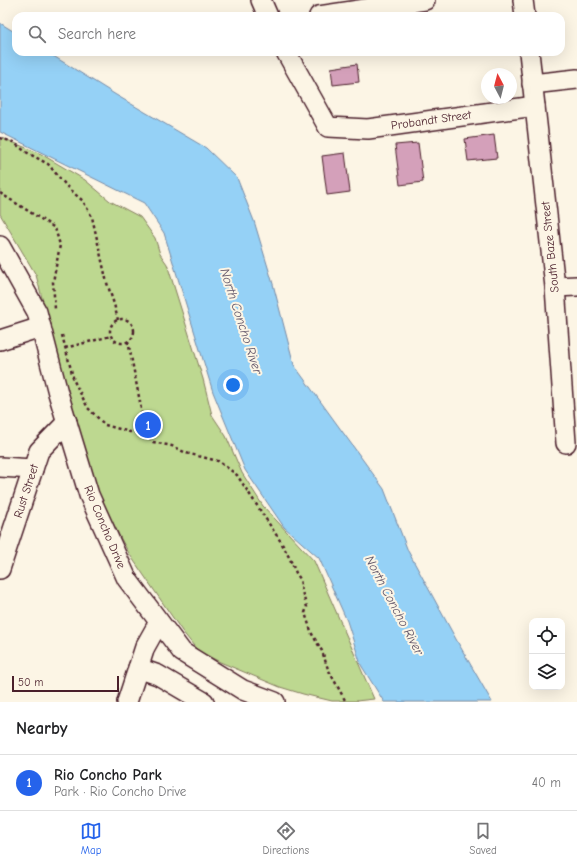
<!DOCTYPE html>
<html lang="en">
<head>
<meta charset="utf-8">
<style>
  body { margin:0; font-family:"Comic Neue",sans-serif; background:#f6f6f6; color:#202124 }
  .controls { position:absolute; right:12px; bottom:12px; display:grid; overflow:hidden; border-radius:8px; box-shadow:0 4px 16px #0002 }
  .controls button { width:36px; height:36px; display:grid; place-items:center; padding:0; border:0; border-bottom:1px solid #e0e0e0; background:#fff; color:#202124; font:20px sans-serif }
  .compass { position:absolute; left:481px; top:68px; width:36px; height:36px; border-radius:50%; background:#fff; box-shadow:0 4px 16px #0002; rotate:353deg }
  .scale { position:absolute; left:12px; bottom:10px; width:107px; box-sizing:border-box; padding-left:4px; border:2px solid #4a1f2b; border-top:0; font-size:11px; line-height:14px; white-space:nowrap; color:#4a1f2b; -webkit-text-stroke:3px #fcf5e5; paint-order:stroke }
  .you { position:absolute; left:233px; top:385px; width:14px; height:14px; margin:-10px; border:3px solid #fff; border-radius:50%; background:#1a73e8; box-shadow:0 0 0 6px #1a73e833 }
  .badge { display:grid; place-items:center; width:26px; height:26px; border-radius:50%; background:#2563eb; color:#fff; font-size:13px; font-weight:700 }
  .pin { position:absolute; translate:-50% -50%; border:2px solid #fff; box-shadow:0 1px 4px #0006 }
  .list { margin:0; padding:0; list-style:none }
  h2 { display:flex; justify-content:space-between; align-items:center; height:52px; margin:0; padding:0 16px; font-size:17px }
  h2 small { font-size:13px; font-weight:400; color:#757577 }
  .list li { display:grid; grid-template-columns:26px 1fr auto; gap:12px; align-items:center; box-sizing:border-box; height:56px; padding:0 16px; border-top:1px solid #e0e0e0 }
  .list b { display:block; font-size:15px; white-space:nowrap }
  .list p { margin:0; font-size:13px; white-space:nowrap; color:#757577 }
  .list em { font-size:13px; font-style:normal; color:#757577 }
  .icon { flex:none; width:22px; height:22px; fill:none; stroke:currentColor; stroke-width:2; stroke-linecap:round; stroke-linejoin:round }
  .map { position:relative; flex:none; width:577px; height:702px; overflow:hidden }
  .search { position:absolute; background:#fff; box-shadow:0 4px 16px #0002; left:12px; right:12px; top:12px; height:44px; display:flex; align-items:center; gap:10px; box-sizing:border-box; padding:0 14px; border-radius:12px; color:#757577; font-size:15px }
  .sheet { height:108px; background:#fff }
  nav { display:flex; justify-content:space-around; align-items:center; box-sizing:border-box; height:56px; border-top:1px solid #e0e0e0; background:#fff; font-size:11px; color:#757577 }
  nav a { display:grid; justify-items:center; gap:2px }
  nav .on { color:#2563eb }
  .map>svg:first-child { display:block }
  .green { fill:#bdd890; stroke:#847c5e }
  .water { fill:#95d1f6; stroke:#778aa5 }
  .building { fill:#d4a0ba; stroke:#4a1f2b }
  .lines { fill:none; stroke-linecap:round; stroke-linejoin:round }
  .minor-casing { stroke:#4a1f2b; stroke-width:22 }
  .path { stroke:#4a1f2b; stroke-width:2.5; stroke-dasharray:3 3; stroke-linecap:butt }
  .minor { stroke:#fcf5e5; stroke-width:19 }
  .labels { text-anchor:middle; stroke-width:4; stroke-linejoin:round; paint-order:stroke }
  .street-label { font-size:12px; fill:#4a1f2b; stroke:#fcf5e5 }
  .water-label { font-size:13px; font-style:italic; fill:#605468; stroke:#fcf5e5 }
</style>
</head>
<body>
<div class="map">
<svg width="577" height="702" viewBox="0 0 577 702">
  <rect width="100%" height="100%" fill="#fcf5e5"/>
  <filter id="ink" filterUnits="userSpaceOnUse"><feTurbulence type="fractalNoise" baseFrequency=".025" numOctaves="2"/><feDisplacementMap in="SourceGraphic" scale="8" xChannelSelector="R" yChannelSelector="G"/><feConvolveMatrix kernelMatrix="1 2 1 2 8 2 1 2 1" color-interpolation-filters="sRGB"/></filter>
  <g filter="url(#ink)">
    <path class="green" d="M 0,137 L 41,154 L 85,180 L 110,201 L 140,217 L 155,238 L 160,254 L 167,264 L 203,379 L 212,415 L 226,436 L 242,473 L 263,506 L 314,561 L 374,699 L 356,701 L 332,701 L 303,694 L 280,687 L 220,662 L 198,651 L 182,631 L 130,555 L 121,539 L 90,477 L 81,435 L 71,409 L 36,275 L 0,214 Z"/>
    <path class="water" d="M 0,23 L 16,33 L 16,52 L 47,52 L 116,95 L 206,148 L 237,178 L 254,221 L 273,284 L 294,365 L 384,489 L 408,551 L 457,641 L 492,702 L 384,702 L 361,665 L 347,621 L 319,558 L 284,527 L 245,470 L 213,392 L 164,233 L 144,203 L 0,132 Z"/>
    <g class="building">
      <path d="M 357,64 L 359,82 L 333,85 L 331,68 Z"/>
      <path d="M 494,135 L 497,158 L 468,161 L 465,139 Z"/>
      <path d="M 418,143 L 423,182 L 400,185 L 395,145 Z"/>
      <path d="M 345,153 L 350,192 L 327,195 L 322,156 Z"/>
    </g>
    <g class="lines">
      <g class="minor-casing">
        <g id="minor">
          <path d="M 261,0 L 268,16"/>
          <path d="M 523,0 L 525,16"/>
          <path d="M 319,16 L 425,0"/>
          <path d="M 286,52 L 328,127 L 368,129 L 535,106"/>
          <path d="M 529,52 L 555,287 L 566,443"/>
          <path d="M 532,84 L 577,79"/>
          <path d="M 0,246 L 37,312 L 58,393 L 89,495 L 127,579 L 182,652 L 243,690 L 275,702"/>
          <path d="M 555,287 L 577,286"/>
          <path d="M 0,340 L 41,327"/>
          <path d="M 0,467 L 33,469"/>
          <path d="M 0,569 L 39,451 L 67,422"/>
          <path d="M 138,668 L 158,675 L 204,702"/>
          <path d="M 127,702 L 145,647 L 159,622"/>
        </g>
      </g>
      <g class="path">
        <path d="M 0,138 L 13,142 L 26,152 L 48,164 L 69,189 L 83,201 L 92,217 L 107,283 L 114,304 L 118,320"/>
        <path d="M 0,193 L 55,228 L 60,245 L 53,282 L 55,309"/>
        <circle cx="122" cy="331" r="12"/>
        <path d="M 62,335 L 74,381 L 88,408 L 105,425 L 130,432 L 144,431 L 153,442 L 172,446 L 186,453 L 218,461 L 237,475 L 281,542 L 290,559 L 296,573 L 300,579 L 302,592 L 307,607 L 305,613 L 312,634 L 322,651 L 328,669 L 346,702"/>
        <path d="M 128,341 L 140,402 L 144,431"/>
        <path d="M 65,348 L 111,336"/>
      </g>
      <use href="#minor" class="minor"/>
    </g>
  </g>
  <g class="labels">
    <g class="street-label">
      <text transform="translate(431 120) rotate(-8)" y="4">Probandt Street</text>
      <text transform="translate(550 247) rotate(-96)" y="4">South Baze Street</text>
      <text transform="translate(26 491) rotate(-72)" y="4">Rust Street</text>
      <text transform="translate(105 527) rotate(67)" y="4">Rio Concho Drive</text>
    </g>
    <g class="water-label">
      <text transform="translate(242 321) rotate(72)" y="5">North Concho River</text>
      <text transform="translate(395 605) rotate(62)" y="5">North Concho River</text>
    </g>
  </g>
</svg>
<div class="controls">
<button><svg class="icon" aria-label="locate" viewBox="0 0 24 24"><circle cx="12" cy="12" r="6"/><path d="M12 2v4M12 18v4M2 12h4M18 12h4"/></svg></button>
<button><svg class="icon" aria-label="layers" viewBox="0 0 24 24"><path d="M12 4l9 5-9 5-9-5zM3 14l9 5 9-5"/></svg></button>
</div>
<svg class="compass" viewBox="-18 -18 36 36"><path d="M0-13l5 13h-10z" fill="#e53935"/><path d="M0 13l5-13h-10z" fill="#757577"/></svg>
<div class="scale">50 m</div>
<div class="you"></div>
<div class="pin badge" style="left:148px;top:425px">1</div>
<div class="search"><svg class="icon" aria-label="search" viewBox="0 0 24 24"><circle cx="10" cy="10" r="6"/><path d="M15 15l6 6"/></svg>Search here</div>
</div>
<section class="sheet">
<h2>Nearby<small></small></h2>
<ul class="list">
<li><span class="badge">1</span><div><b>Rio Concho Park</b><p>Park · Rio Concho Drive</p></div><em>40 m</em></li>
</ul>
</section>
<nav>
<a class="on"><svg class="icon" aria-label="map" viewBox="0 0 24 24"><path d="M3 6l6-2 6 2 6-2v14l-6 2-6-2-6 2zM9 4v14M15 6v14"/></svg>Map</a>
<a><svg class="icon" aria-label="directions" viewBox="0 0 24 24"><path d="M12 3l9 9-9 9-9-9zM9 14v-3h6M13 9l2 2-2 2"/></svg>Directions</a>
<a><svg class="icon" aria-label="saved" viewBox="0 0 24 24"><path d="M7 4h10v16l-5-4-5 4z"/></svg>Saved</a>
</nav>
</body>
</html>
